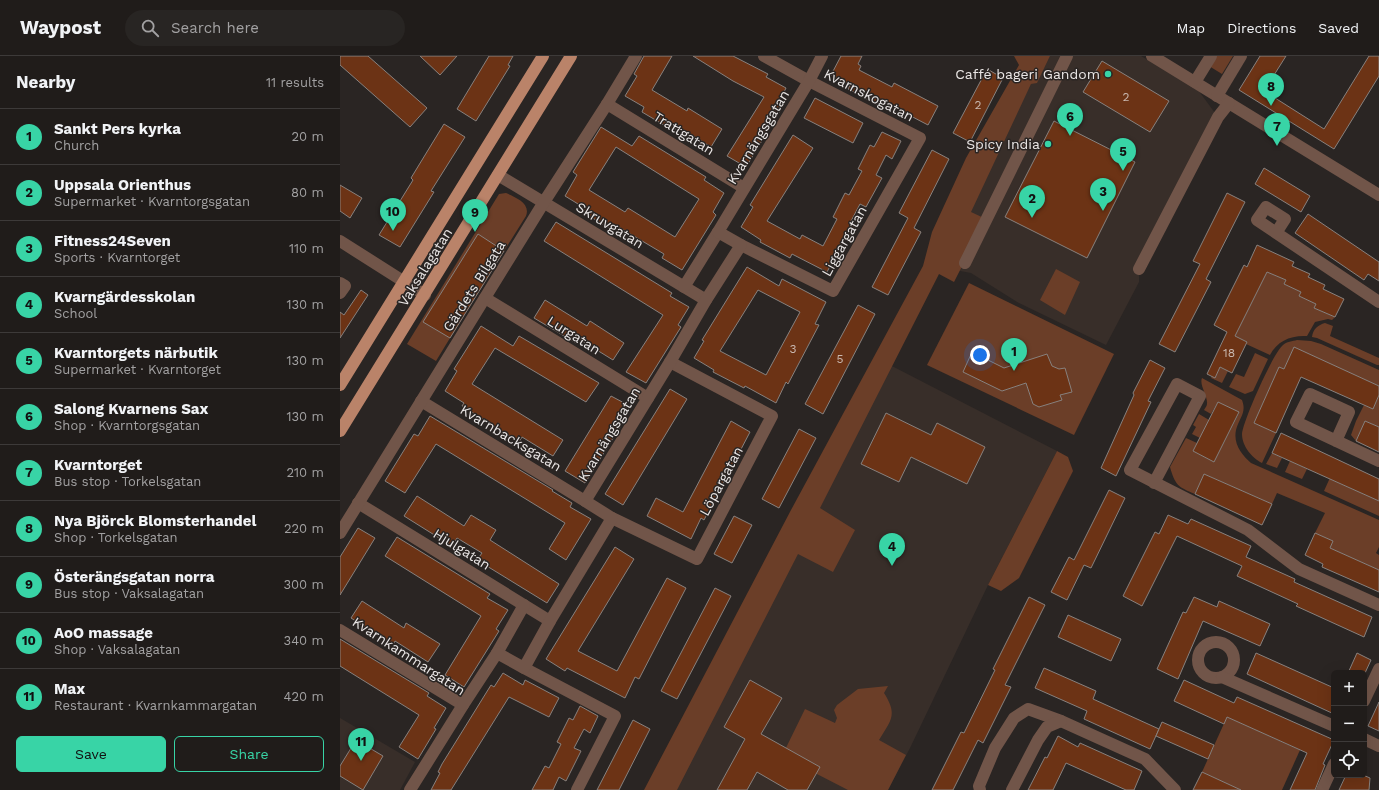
<!DOCTYPE html>
<html lang="en">
<head>
<meta charset="utf-8">
<style>
  body { margin:0; font-family:"Work Sans",sans-serif; background:#282523; color:#f1f3f6 }
  .controls { position:absolute; right:12px; bottom:12px; display:grid; overflow:hidden; border-radius:6px; box-shadow:0 4px 16px #0002 }
  .controls button { width:36px; height:36px; display:grid; place-items:center; padding:0; border:0; border-bottom:1px solid #3d3a39; background:#201c1a; color:#f1f3f6; font:20px sans-serif }
  .you { position:absolute; left:640px; top:299px; width:14px; height:14px; margin:-10px; border:3px solid #fff; border-radius:50%; background:#1a73e8; box-shadow:0 0 0 6px #1a73e833 }
  .badge { display:grid; place-items:center; width:26px; height:26px; border-radius:50%; background:#38d4a6; color:#111; font-size:13px; font-weight:700 }
  .pin { position:absolute; translate:-50% -33px; filter:drop-shadow(0 1px 2px #0008) }
  .pin::after { content:''; position:absolute; top:21px; width:14px; height:12px; background:inherit; clip-path:polygon(0 0,100% 0,50% 100%) }
  .list { margin:0; padding:0; list-style:none }
  h2 { display:flex; justify-content:space-between; align-items:center; height:52px; margin:0; padding:0 16px; font-size:17px }
  h2 small { font-size:13px; font-weight:400; color:#a2a1a2 }
  .list li { display:grid; grid-template-columns:26px 1fr auto; gap:12px; align-items:center; box-sizing:border-box; height:56px; padding:0 16px; border-top:1px solid #3d3a39 }
  .list b { display:block; font-size:15px; white-space:nowrap }
  .list p { margin:0; font-size:13px; white-space:nowrap; color:#a2a1a2 }
  .list em { font-size:13px; font-style:normal; color:#a2a1a2 }
  .actions { display:flex; gap:8px; padding:12px 16px }
  .actions a { flex:1; padding:9px 0; border:1px solid #38d4a6; border-radius:6px; text-align:center; font-size:14px; color:#38d4a6 }
  .actions .main { background:#38d4a6; color:#111 }
  .icon { flex:none; width:22px; height:22px; fill:none; stroke:currentColor; stroke-width:2; stroke-linecap:round; stroke-linejoin:round }
  .map { position:relative; flex:none; width:1039px; height:734px; overflow:hidden }
  header { display:flex; align-items:center; gap:24px; box-sizing:border-box; height:56px; padding:0 20px; background:#201c1a; border-bottom:1px solid #3d3a39 }
  header strong { font-size:19px }
  nav { display:flex; gap:22px; margin-inline-start:auto; font-size:14px }
  .search { width:280px; height:36px; background:#282523; display:flex; align-items:center; gap:10px; box-sizing:border-box; padding:0 14px; border-radius:22px; color:#a2a1a2; font-size:15px }
  main { display:flex }
  aside { flex:1; background:#201c1a }
  .map>svg:first-child { display:block }
  .built { fill:#382e29 }
  .green { fill:#6b3e28 }
  .building { fill:#6c3315; stroke:#87817e; fill-rule:evenodd }
  .lines { fill:none; stroke-linecap:round; stroke-linejoin:round }
  .minor { stroke:#715549; stroke-width:12 }
  .major { stroke:#ba8369; stroke-width:12 }
  .poi-dot { fill:#38d4a6; stroke:#2a2523; stroke-width:1.5 }
  .labels { text-anchor:middle; stroke-width:3; stroke-linejoin:round; paint-order:stroke }
  .number-label { font-size:12px; fill:#cab9b1 }
  .poi-label { font-size:14px; fill:#eae6e5; stroke:#2a2523; text-anchor:end }
  .street-label { font-size:14px; fill:#eae6e5; stroke:#2a2523 }
</style>
</head>
<body>
<header>
<strong>Waypost</strong>
<div class="search"><svg class="icon" aria-label="search" viewBox="0 0 24 24"><circle cx="10" cy="10" r="6"/><path d="M15 15l6 6"/></svg>Search here</div>
<nav><a>Map</a><a>Directions</a><a>Saved</a></nav>
</header>
<main>
<aside>
<h2>Nearby<small>11 results</small></h2>
<ul class="list">
<li><span class="badge">1</span><div><b>Sankt Pers kyrka</b><p>Church</p></div><em>20 m</em></li>
<li><span class="badge">2</span><div><b>Uppsala Orienthus</b><p>Supermarket · Kvarntorgsgatan</p></div><em>80 m</em></li>
<li><span class="badge">3</span><div><b>Fitness24Seven</b><p>Sports · Kvarntorget</p></div><em>110 m</em></li>
<li><span class="badge">4</span><div><b>Kvarngärdesskolan</b><p>School</p></div><em>130 m</em></li>
<li><span class="badge">5</span><div><b>Kvarntorgets närbutik</b><p>Supermarket · Kvarntorget</p></div><em>130 m</em></li>
<li><span class="badge">6</span><div><b>Salong Kvarnens Sax</b><p>Shop · Kvarntorgsgatan</p></div><em>130 m</em></li>
<li><span class="badge">7</span><div><b>Kvarntorget</b><p>Bus stop · Torkelsgatan</p></div><em>210 m</em></li>
<li><span class="badge">8</span><div><b>Nya Björck Blomsterhandel</b><p>Shop · Torkelsgatan</p></div><em>220 m</em></li>
<li><span class="badge">9</span><div><b>Österängsgatan norra</b><p>Bus stop · Vaksalagatan</p></div><em>300 m</em></li>
<li><span class="badge">10</span><div><b>AoO massage</b><p>Shop · Vaksalagatan</p></div><em>340 m</em></li>
<li><span class="badge">11</span><div><b>Max</b><p>Restaurant · Kvarnkammargatan</p></div><em>420 m</em></li>
</ul>
<div class="actions"><a class="main">Save</a><a>Share</a></div>
</aside>
<div class="map">
<svg width="1039" height="734" viewBox="0 0 1039 734">
  <rect width="100%" height="100%" fill="#2a2523"/>
  <g class="built">
    <path d="M 710,0 L 801,0 L 858,34 L 878,61 L 799,213 L 799,226 L 766,289 L 679,247 L 631,217 L 594,210 L 691,28 L 697,26 Z"/>
    <path d="M 550,309 L 717,395 L 648,529 L 570,692 L 548,734 L 331,734 Z"/>
    <path d="M 0,662 L 75,706 L 60,734 L 0,734 Z"/>
  </g>
  <g class="green">
    <path d="M 674,0 L 710,0 L 697,27 L 691,28 L 631,156 L 646,163 L 614,226 L 599,218 L 480,452 L 515,474 L 493,516 L 458,498 L 337,734 L 304,734 L 451,454 L 583,210 L 592,176 L 626,102 L 679,9 Z"/>
    <path d="M 875,0 L 893,0 L 882,18 L 869,10 Z"/>
    <path d="M 166,137 C 175,141 191,147 186,160 L 164,195 L 138,179 L 110,282 L 96,305 L 67,288 L 159,138 Z"/>
    <path d="M 716,213 L 740,226 L 725,259 L 700,244 Z"/>
    <path d="M 927,216 L 946,224 L 944,228 L 961,236 L 959,240 L 976,248 L 974,252 L 995,261 L 992,264 L 988,263 L 975,266 L 967,280 C 951,279 937,285 930,299 L 906,288 L 907,286 L 895,280 Z"/>
    <path d="M 629,227 L 774,298 L 734,379 L 587,309 Z"/>
    <path d="M 985,267 L 993,270 L 990,280 L 1039,302 L 1039,309 L 1037,309 L 977,282 L 972,281 C 973,273 978,269 985,267 Z"/>
    <path d="M 957,284 L 971,285 L 981,288 L 1039,314 L 1039,330 L 954,292 L 944,313 L 939,311 L 914,367 L 936,377 L 922,407 C 912,402 902,390 902,378 C 903,365 933,297 943,289 C 946,286 953,285 957,284 Z"/>
    <path d="M 915,297 L 928,303 L 913,335 L 905,338 L 889,331 L 896,318 L 904,321 Z"/>
    <path d="M 877,310 L 888,315 L 882,327 L 871,322 Z"/>
    <path d="M 862,322 L 902,344 C 907,357 899,362 896,374 C 893,388 902,399 911,407 L 1039,464 L 1039,491 L 1036,497 L 1039,499 L 1039,514 L 990,492 L 993,485 L 975,477 L 985,457 L 937,437 L 932,448 L 864,418 L 855,438 C 838,431 835,429 830,411 L 846,382 L 857,387 L 853,395 L 874,406 L 899,357 L 878,346 L 871,358 L 864,354 C 865,352 867,350 867,348 C 868,340 859,329 862,322 Z"/>
    <path d="M 1039,339 L 1039,371 L 1025,365 L 1016,385 L 1011,379 L 1016,365 L 1024,349 L 1033,353 Z"/>
    <path d="M 859,358 L 869,364 L 860,382 L 852,378 L 856,371 L 853,369 Z"/>
    <path d="M 717,395 L 728,401 L 733,415 L 679,522 L 661,535 L 648,529 Z"/>
    <path d="M 932,397 L 942,402 L 937,412 L 926,408 Z"/>
    <path d="M 998,404 L 1001,405 L 992,424 L 1039,445 L 1039,460 L 984,435 Z"/>
    <path d="M 950,405 L 967,413 L 962,423 L 945,416 Z"/>
    <path d="M 548,630 L 544,637 C 558,659 551,664 539,684 L 566,699 L 548,734 L 508,734 L 442,700 L 465,653 L 495,667 L 497,662 L 494,654 L 497,649 L 518,633 Z"/>
    <path d="M 887,661 L 960,694 L 942,734 L 901,734 L 862,716 Z"/>
  </g>
  <g class="building">
    <path d="M 0,0 L 28,0 L 87,52 L 70,71 L 0,9 Z"/>
    <path d="M 80,0 L 117,0 L 100,19 Z"/>
    <path d="M 149,0 L 173,0 L 168,9 L 170,10 L 136,65 L 117,53 Z"/>
    <path d="M 304,0 L 332,0 L 312,34 L 347,55 L 348,52 L 382,73 L 371,91 L 337,70 L 334,75 L 302,56 L 304,51 L 285,40 L 297,20 L 294,18 Z"/>
    <path d="M 353,0 L 393,0 L 428,18 L 426,21 L 446,32 L 438,48 L 441,49 L 437,54 L 440,55 L 406,111 L 387,100 L 424,41 L 393,25 Z"/>
    <path d="M 501,0 L 522,0 L 518,8 L 521,10 L 519,14 L 552,31 L 554,27 L 598,50 L 588,69 L 544,46 L 542,51 L 508,33 L 510,29 L 491,19 Z"/>
    <path d="M 920,0 L 946,0 L 924,35 L 984,73 L 1029,0 L 1039,0 L 1039,20 L 994,93 L 899,34 Z"/>
    <path d="M 762,5 L 829,45 L 810,76 L 743,36 Z"/>
    <path d="M 647,13 L 663,22 L 630,86 L 613,77 Z"/>
    <path d="M 475,42 L 523,67 L 513,87 L 464,62 Z"/>
    <path d="M 714,65 L 795,106 L 747,202 L 665,161 Z"/>
    <path d="M 104,68 L 125,81 L 91,135 L 94,136 L 60,191 L 39,179 L 73,124 L 71,122 Z"/>
    <path d="M 261,71 L 292,90 L 299,80 L 366,121 L 364,124 L 384,137 L 373,156 L 376,159 L 342,214 L 322,202 L 324,198 L 277,170 L 274,175 L 241,155 L 243,151 L 225,140 L 237,119 L 233,116 ZM 276,91 L 359,143 L 335,181 L 288,152 L 285,156 L 249,134 Z"/>
    <path d="M 542,76 L 561,85 L 552,103 L 546,99 L 536,119 L 542,122 L 526,151 L 520,148 L 510,167 L 517,170 L 510,185 L 505,182 L 487,216 L 452,198 L 450,202 L 420,186 L 421,184 L 401,171 L 413,151 L 410,149 L 453,79 L 473,92 L 427,165 L 460,183 L 462,179 L 483,190 L 497,163 L 493,161 L 505,137 L 509,139 L 522,115 L 518,113 L 530,89 L 534,91 Z"/>
    <path d="M 592,94 L 609,103 L 574,172 L 581,176 L 548,239 L 532,231 L 568,162 L 559,157 Z"/>
    <path d="M 924,112 L 970,140 L 961,156 L 915,128 Z"/>
    <path d="M 0,129 L 22,142 L 10,162 L 0,155 Z"/>
    <path d="M 887,137 L 905,146 L 866,223 L 871,226 L 835,296 L 819,288 L 860,208 L 853,205 Z"/>
    <path d="M 968,158 L 1039,206 L 1039,225 L 1028,218 L 1024,224 L 955,177 Z"/>
    <path d="M 216,166 L 332,237 L 330,240 L 349,251 L 338,269 L 341,271 L 306,327 L 286,316 L 323,259 L 204,185 Z"/>
    <path d="M 138,178 L 164,195 L 110,282 L 83,266 Z"/>
    <path d="M 917,189 L 954,206 L 952,210 L 970,218 L 968,221 L 985,229 L 983,233 L 1004,243 L 995,261 L 974,252 L 976,248 L 959,240 L 961,236 L 944,228 L 946,224 L 927,216 L 895,280 L 907,286 L 892,317 L 880,311 L 875,322 L 867,318 L 887,276 L 874,269 L 904,209 L 907,211 Z"/>
    <path d="M 407,211 L 439,230 L 442,223 L 486,246 L 475,268 L 479,269 L 448,328 L 446,326 L 436,347 L 405,330 L 404,332 L 373,316 L 374,314 L 354,302 L 364,285 L 362,284 ZM 418,234 L 460,256 L 426,319 L 380,295 Z"/>
    <path d="M 21,234 L 28,239 L 0,282 L 0,256 L 4,259 Z"/>
    <path d="M 205,244 L 247,270 L 250,265 L 284,287 L 273,304 L 239,283 L 236,287 L 194,262 Z"/>
    <path d="M 518,249 L 535,258 L 483,358 L 465,348 Z"/>
    <path d="M 141,270 L 173,290 L 179,280 L 259,327 L 246,346 L 155,292 L 132,328 L 223,384 L 213,400 L 182,381 L 179,386 L 122,350 L 124,347 L 105,335 L 117,315 L 114,313 Z"/>
    <path d="M 954,291 L 1039,330 L 1039,339 L 1033,353 L 961,321 L 936,377 L 914,367 L 939,311 L 944,313 Z"/>
    <path d="M 632,296 L 664,312 L 707,298 L 712,310 L 719,313 L 725,312 L 732,336 L 720,339 L 722,344 L 699,351 L 693,348 L 686,327 L 662,335 L 623,316 Z"/>
    <path d="M 810,304 L 825,312 L 808,345 L 811,346 L 776,420 L 761,412 L 794,339 L 793,337 Z"/>
    <path d="M 330,333 L 347,343 L 283,449 L 265,438 Z"/>
    <path d="M 271,340 L 288,349 L 276,369 L 280,371 L 245,427 L 225,415 Z"/>
    <path d="M 878,346 L 899,356 L 874,406 L 853,395 Z"/>
    <path d="M 546,357 L 591,379 L 597,367 L 645,391 L 627,428 L 571,401 L 559,426 L 521,408 Z"/>
    <path d="M 90,360 L 213,434 L 212,435 L 232,447 L 230,451 L 251,463 L 226,504 L 209,493 L 225,467 L 96,388 L 65,437 L 45,425 L 74,378 L 78,380 Z"/>
    <path d="M 391,365 L 410,376 L 364,464 L 361,462 L 351,483 L 307,460 L 316,442 L 343,456 Z"/>
    <path d="M 1025,365 L 1039,371 L 1039,396 L 1016,385 Z"/>
    <path d="M 459,373 L 476,382 L 439,452 L 422,443 Z"/>
    <path d="M 941,377 L 1039,423 L 1039,445 L 932,397 Z"/>
    <path d="M 864,418 L 932,448 L 922,469 L 855,438 Z"/>
    <path d="M 769,434 L 785,442 L 751,512 L 744,509 L 727,544 L 711,536 L 729,501 L 734,504 Z"/>
    <path d="M 77,440 L 124,470 L 131,459 L 156,474 L 150,484 L 219,528 L 207,547 L 137,504 L 142,497 L 117,482 L 112,490 L 64,460 Z"/>
    <path d="M 828,459 L 848,468 L 851,463 L 911,490 L 906,501 L 955,523 L 954,526 L 1032,561 L 1024,581 L 956,550 L 958,548 L 897,520 L 902,510 L 837,480 L 802,550 L 783,540 L 815,476 L 819,478 Z"/>
    <path d="M 394,460 L 412,469 L 392,507 L 374,498 Z"/>
    <path d="M 18,472 L 35,482 L 0,539 L 0,501 Z"/>
    <path d="M 975,477 L 993,485 L 990,492 L 1039,514 L 1039,536 L 982,511 L 983,508 L 965,499 Z"/>
    <path d="M 57,481 L 150,538 L 147,542 L 168,554 L 156,573 L 159,575 L 124,631 L 105,619 L 141,560 L 45,500 Z"/>
    <path d="M 275,491 L 294,503 L 238,595 L 277,615 L 327,522 L 346,532 L 299,623 L 295,621 L 285,642 L 227,612 L 225,615 L 206,603 Z"/>
    <path d="M 375,532 L 391,540 L 337,643 L 321,635 Z"/>
    <path d="M 689,541 L 705,549 L 665,629 L 671,631 L 643,687 L 638,684 L 613,734 L 592,734 L 621,676 L 624,677 L 655,614 L 653,613 Z"/>
    <path d="M 854,541 L 877,551 L 879,545 L 930,568 L 920,590 L 863,565 L 838,623 L 817,613 L 843,556 L 846,557 Z"/>
    <path d="M 22,545 L 64,572 L 66,567 L 100,588 L 88,606 L 55,585 L 53,589 L 11,562 Z"/>
    <path d="M 728,559 L 781,583 L 771,605 L 718,581 Z"/>
    <path d="M 0,583 L 89,637 L 87,640 L 106,652 L 94,672 L 96,673 L 78,703 L 59,691 L 79,659 L 0,610 Z"/>
    <path d="M 916,597 L 994,632 L 994,658 L 907,618 Z"/>
    <path d="M 1017,597 L 1031,604 L 1025,617 L 1008,617 Z"/>
    <path d="M 704,612 L 756,635 L 753,643 L 819,673 L 810,693 L 744,663 L 747,655 L 695,632 Z"/>
    <path d="M 163,617 L 183,629 L 185,624 L 219,642 L 209,661 L 169,641 L 111,734 L 91,734 L 100,717 L 98,716 L 102,708 L 151,629 L 154,631 Z"/>
    <path d="M 410,624 L 442,642 L 421,678 L 480,711 L 467,734 L 448,734 L 417,716 L 407,734 L 377,734 L 405,683 L 384,671 Z"/>
    <path d="M 844,624 L 894,647 L 897,641 L 994,684 L 983,708 L 985,709 L 975,734 L 950,734 L 967,697 L 887,661 L 884,668 L 834,645 Z"/>
    <path d="M 1039,646 L 1039,675 L 1028,670 Z"/>
    <path d="M 240,650 L 258,660 L 250,677 L 244,673 L 234,692 L 241,695 L 226,725 L 219,721 L 213,734 L 192,734 L 205,710 L 209,712 L 221,688 L 217,686 L 229,662 L 233,664 Z"/>
    <path d="M 293,664 L 310,673 L 279,734 L 257,734 Z"/>
    <path d="M 822,666 L 874,689 L 868,703 L 816,680 Z"/>
    <path d="M 718,680 L 738,691 L 740,687 L 802,715 L 794,734 L 786,734 L 726,707 L 713,734 L 688,734 L 705,701 L 707,702 Z"/>
    <path d="M 16,684 L 43,700 L 23,734 L 0,720 L 0,710 Z"/>
    <path d="M 862,716 L 901,734 L 853,734 Z"/>
    <path d="M 1006,719 L 1023,719 L 1030,722 L 1029,734 L 999,734 Z"/>
  </g>
  <g class="lines">
    <g class="minor">
      <path d="M 812,0 L 1039,139"/>
      <path d="M 855,26 L 871,0"/>
      <path d="M 877,40 L 901,0"/>
      <path d="M 267,48 L 404,132"/>
      <path d="M 158,119 L 366,244"/>
      <path d="M 936,177 L 945,163 L 926,151 L 917,164 L 1039,246"/>
      <path d="M 0,185 L 85,239"/>
      <path d="M 401,189 L 493,235 L 580,82 L 469,25 L 424,0"/>
      <path d="M 625,207 L 727,0"/>
      <path d="M 799,213 L 878,61 L 889,47"/>
      <path d="M 0,227 L 5,230 L 0,237"/>
      <path d="M 344,231 L 378,176"/>
      <path d="M 145,242 L 308,342"/>
      <path d="M 81,345 L 245,445"/>
      <path d="M 996,385 L 1009,356 L 970,338 L 956,366 L 1039,405"/>
      <path d="M 814,427 L 860,340 L 837,328 L 790,414 L 908,474 L 959,513 L 1039,549"/>
      <path d="M 18,447 L 210,565"/>
      <path d="M 272,462 L 357,503 L 432,360 L 330,306"/>
      <path d="M 0,477 L 204,146 L 267,48 L 296,0"/>
      <path d="M 0,574 L 123,649 L 70,734"/>
      <circle cx="876" cy="604" r="18"/>
      <path d="M 157,597 L 184,549"/>
      <path d="M 184,612 L 275,660 L 237,734"/>
      <path d="M 882,621 L 994,670"/>
      <path d="M 1024,645 L 1039,613"/>
      <path d="M 123,649 L 157,597 L 184,612 L 210,565 L 272,462 L 245,445 L 330,306 L 366,244 L 401,189 L 378,176 L 469,25 L 482,0"/>
      <path d="M 1024,683 L 1039,690"/>
      <path d="M 640,734 L 639,730 L 655,692 L 674,662 L 688,653 L 721,665 L 805,703 L 835,734"/>
      <path d="M 672,734 L 698,684 L 707,671 L 721,665"/>
      <path d="M 982,734 L 994,708"/>
    </g>
    <g class="major">
      <path d="M 0,329 L 203,0"/>
      <path d="M 0,375 L 231,0"/>
    </g>
  </g>
  <g class="poi-dot">
    <circle cx="768" cy="18" r="4"/>
    <circle cx="708" cy="88" r="4"/>
  </g>
  <g class="labels">
    <g class="number-label">
      <text x="786" y="45">2</text>
      <text x="638" y="53">2</text>
      <text x="453" y="297">3</text>
      <text x="889" y="301">18</text>
      <text x="500" y="307">5</text>
    </g>
    <g class="poi-label">
      <text x="760" y="23">Caffé bageri Gandom</text>
      <text x="700" y="93">Spicy India</text>
    </g>
    <g class="street-label">
      <text transform="translate(529 39) rotate(27)" y="5">Kvarnskogatan</text>
      <text transform="translate(344 77) rotate(32)" y="5">Trattgatan</text>
      <text transform="translate(418 81) rotate(-59)" y="5">Kvarnängsgatan</text>
      <text transform="translate(270 169) rotate(31)" y="5">Skruvgatan</text>
      <text transform="translate(504 185) rotate(-61)" y="5">Liggargatan</text>
      <text transform="translate(85 211) rotate(-58)" y="5">Vaksalagatan</text>
      <text transform="translate(134 230) rotate(-58)" y="5">Gärdets Bilgata</text>
      <text transform="translate(234 279) rotate(32)" y="5">Lurgatan</text>
      <text transform="translate(269 378) rotate(-59)" y="5">Kvarnängsgatan</text>
      <text transform="translate(171 382) rotate(31)" y="5">Kvarnbacksgatan</text>
      <text transform="translate(381 425) rotate(-62)" y="5">Löpargatan</text>
      <text transform="translate(122 493) rotate(32)" y="5">Hjulgatan</text>
      <text transform="translate(69 600) rotate(33)" y="5">Kvarnkammargatan</text>
    </g>
  </g>
</svg>
<div class="controls">
<button>+</button>
<button>−</button>
<button><svg class="icon" aria-label="locate" viewBox="0 0 24 24"><circle cx="12" cy="12" r="6"/><path d="M12 2v4M12 18v4M2 12h4M18 12h4"/></svg></button>
</div>
<div class="you"></div>
<div class="pin badge" style="left:674px;top:315px">1</div>
<div class="pin badge" style="left:692px;top:162px">2</div>
<div class="pin badge" style="left:763px;top:155px">3</div>
<div class="pin badge" style="left:552px;top:510px">4</div>
<div class="pin badge" style="left:783px;top:115px">5</div>
<div class="pin badge" style="left:730px;top:80px">6</div>
<div class="pin badge" style="left:937px;top:90px">7</div>
<div class="pin badge" style="left:931px;top:50px">8</div>
<div class="pin badge" style="left:135px;top:176px">9</div>
<div class="pin badge" style="left:53px;top:175px">10</div>
<div class="pin badge" style="left:21px;top:705px">11</div>
</div>
</main>
</body>
</html>
